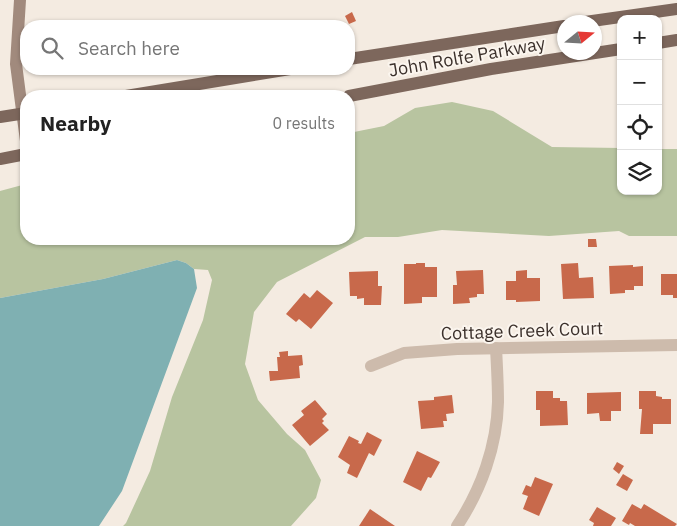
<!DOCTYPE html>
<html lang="en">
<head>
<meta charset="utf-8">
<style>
  body { margin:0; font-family:"IBM Plex Sans",sans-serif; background:#f2f2f2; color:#222 }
  .controls { position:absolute; right:15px; top:15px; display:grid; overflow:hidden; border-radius:10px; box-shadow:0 1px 4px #0004 }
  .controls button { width:45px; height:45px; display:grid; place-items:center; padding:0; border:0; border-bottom:1px solid #e0e0e0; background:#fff; color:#222; font:25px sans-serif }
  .compass { position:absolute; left:557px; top:15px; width:45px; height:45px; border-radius:50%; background:#fff; box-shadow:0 1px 4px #0004; rotate:72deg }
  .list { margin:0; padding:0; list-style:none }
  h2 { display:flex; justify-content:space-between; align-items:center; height:65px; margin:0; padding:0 20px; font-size:21px }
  h2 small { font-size:16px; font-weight:400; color:#767676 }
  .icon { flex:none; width:28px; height:28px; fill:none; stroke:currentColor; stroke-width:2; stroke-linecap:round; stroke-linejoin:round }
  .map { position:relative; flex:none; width:677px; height:526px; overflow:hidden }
  .search { position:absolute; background:#fff; box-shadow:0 1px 4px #0004; left:20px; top:20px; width:335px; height:55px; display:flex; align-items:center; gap:12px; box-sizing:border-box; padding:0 18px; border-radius:20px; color:#767676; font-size:19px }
  .panel { position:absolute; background:#fff; box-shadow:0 1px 4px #0004; left:20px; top:90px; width:335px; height:155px; border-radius:20px }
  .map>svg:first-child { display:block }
  .green { fill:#b8c4a0 }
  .water { fill:#7fb0b2 }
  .building { fill:#c8694b }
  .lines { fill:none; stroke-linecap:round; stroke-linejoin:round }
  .minor { stroke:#cdbbac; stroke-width:12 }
  .secondary { stroke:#a18a7d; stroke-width:12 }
  .primary { stroke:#7d675c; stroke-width:12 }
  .labels { text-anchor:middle; stroke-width:4; stroke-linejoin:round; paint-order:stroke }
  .street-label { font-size:18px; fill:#3b302b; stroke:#fbf5ee }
</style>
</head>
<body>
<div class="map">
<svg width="677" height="526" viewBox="0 0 677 526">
  <rect width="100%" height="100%" fill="#f4ebe1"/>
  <path class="green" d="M 452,102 L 493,111 L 552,147 L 621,148 L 621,191 L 658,191 L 658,149 L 677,149 L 677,236 L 629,236 L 619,231 L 549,236 L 442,230 L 398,237 L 365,237 L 277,282 L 254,312 L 245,364 L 258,400 L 287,434 L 305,450 L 321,480 L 316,498 L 291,526 L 123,526 L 126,523 L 150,471 L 172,397 L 203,320 L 212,280 L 208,270 L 194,269 L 186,263 L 177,260 L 103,279 L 0,298 L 0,191 L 26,184 L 26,239 L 349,239 L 349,133 L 384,126 L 415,108 Z"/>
  <path class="water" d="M 177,260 L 186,263 L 194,269 L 197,288 L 122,491 L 99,526 L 0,526 L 0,298 L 103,279 Z"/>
  <g class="building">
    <path d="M 352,12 L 356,21 L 349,24 L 345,16 Z"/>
    <path d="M 588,239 L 596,239 L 597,247 L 588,247 Z"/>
    <path d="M 416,263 L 425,263 L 425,267 L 437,267 L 437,297 L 422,297 L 422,303 L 404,304 L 404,264 L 416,264 Z"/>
    <path d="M 578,263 L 579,278 L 593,277 L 594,298 L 563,299 L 561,264 Z"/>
    <path d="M 633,265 L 633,267 L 643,266 L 643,286 L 634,286 L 634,290 L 625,290 L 625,293 L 610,294 L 609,266 Z"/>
    <path d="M 483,270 L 484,294 L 477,294 L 477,297 L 469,298 L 470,303 L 453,304 L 453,285 L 457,285 L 456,271 Z"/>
    <path d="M 527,270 L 527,278 L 540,278 L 540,301 L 516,302 L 516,300 L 506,300 L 506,281 L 516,281 L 516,271 Z"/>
    <path d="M 378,271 L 378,286 L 382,286 L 381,305 L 364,305 L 364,298 L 357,299 L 357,296 L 350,296 L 349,272 Z"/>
    <path d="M 661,274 L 677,274 L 677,298 L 673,298 L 673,295 L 661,295 Z"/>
    <path d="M 317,290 L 333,303 L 311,329 L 299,319 L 296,322 L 286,314 L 304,293 L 310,298 Z"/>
    <path d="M 288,351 L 288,356 L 302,355 L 303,365 L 299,366 L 300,378 L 270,381 L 269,371 L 278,371 L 277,357 L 280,357 L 279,352 Z"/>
    <path d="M 536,391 L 553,391 L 553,398 L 560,398 L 560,401 L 567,401 L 568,425 L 540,426 L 540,410 L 536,410 Z"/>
    <path d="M 639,391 L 656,391 L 656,396 L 662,397 L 662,399 L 671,399 L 671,424 L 653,424 L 653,434 L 640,434 L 642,409 L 639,409 Z"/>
    <path d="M 621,392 L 621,411 L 611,411 L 611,421 L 600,421 L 599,413 L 587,414 L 587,393 Z"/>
    <path d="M 452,395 L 454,413 L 446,414 L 447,421 L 443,421 L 444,427 L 421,429 L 418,401 L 434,400 L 434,397 Z"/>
    <path d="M 315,400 L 327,414 L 322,419 L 324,421 L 322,423 L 329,430 L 310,446 L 292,425 L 304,415 L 301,411 Z"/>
    <path d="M 367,432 L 382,440 L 374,456 L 369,453 L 357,478 L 347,473 L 350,465 L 338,457 L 349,436 L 359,441 L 358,443 L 361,444 Z"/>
    <path d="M 417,451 L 440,462 L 431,478 L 428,477 L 421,491 L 403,482 Z"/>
    <path d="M 617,462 L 624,466 L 619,474 L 613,469 Z"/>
    <path d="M 623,474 L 633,480 L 627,491 L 616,485 Z"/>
    <path d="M 535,477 L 553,484 L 539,516 L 523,509 L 528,496 L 522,494 L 526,485 L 531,487 Z"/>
    <path d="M 632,504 L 641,509 L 644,504 L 677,524 L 675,526 L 635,526 L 630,523 L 629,525 L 622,521 Z"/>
    <path d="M 597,507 L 616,518 L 611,526 L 593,526 L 594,523 L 589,520 Z"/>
    <path d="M 370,509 L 395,526 L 359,526 Z"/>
  </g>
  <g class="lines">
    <g class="minor">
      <path d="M 371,366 L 404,353 L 457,349 L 677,345"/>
      <path d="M 457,526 C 481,490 497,446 498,402 C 498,384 497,366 496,348"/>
    </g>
    <path class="secondary" d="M 20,0 L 16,64 L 26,141"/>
    <g class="primary">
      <path d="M 585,22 L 677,9"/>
      <path d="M 658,43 L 677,40"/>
      <path d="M 349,59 L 564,26"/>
      <path d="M 126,96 L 290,69"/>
      <path d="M 349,96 L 491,69 L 621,49"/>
      <path d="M 0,117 L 26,113"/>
      <path d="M 0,159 L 26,154"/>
    </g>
  </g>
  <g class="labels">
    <g class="street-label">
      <text transform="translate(467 57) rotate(-10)" y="6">John Rolfe Parkway</text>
      <text transform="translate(522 331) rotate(-2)" y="6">Cottage Creek Court</text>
    </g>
  </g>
</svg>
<div class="controls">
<button>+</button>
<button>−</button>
<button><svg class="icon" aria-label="locate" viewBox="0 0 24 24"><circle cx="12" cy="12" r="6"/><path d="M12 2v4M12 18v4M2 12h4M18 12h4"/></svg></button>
<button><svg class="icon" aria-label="layers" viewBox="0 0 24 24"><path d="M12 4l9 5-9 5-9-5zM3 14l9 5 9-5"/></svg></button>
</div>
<svg class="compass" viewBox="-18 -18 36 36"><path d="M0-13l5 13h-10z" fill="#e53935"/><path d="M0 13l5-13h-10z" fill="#767676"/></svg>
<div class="search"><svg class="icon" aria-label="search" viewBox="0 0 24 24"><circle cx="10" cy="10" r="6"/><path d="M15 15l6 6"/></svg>Search here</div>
<section class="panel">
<h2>Nearby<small>0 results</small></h2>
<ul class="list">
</ul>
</section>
</div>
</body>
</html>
